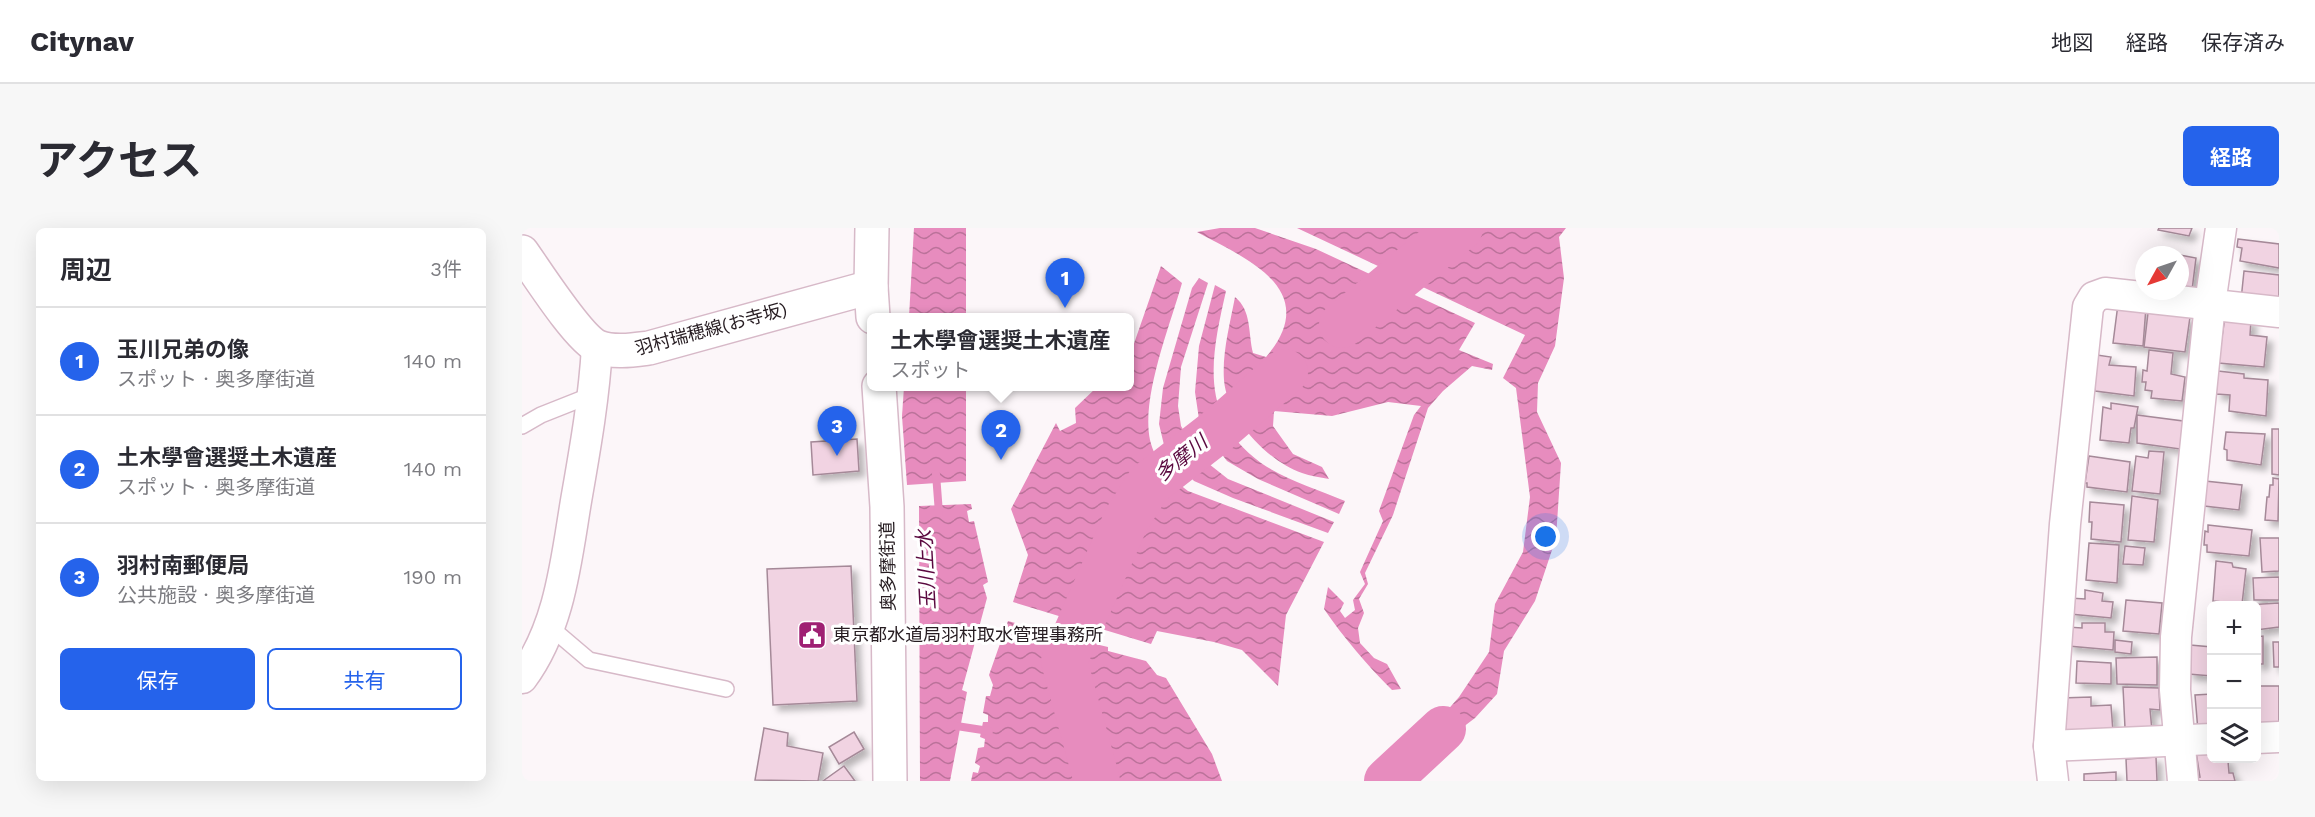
<!DOCTYPE html>
<html lang="ja">
<head>
<meta charset="utf-8">
<style>
  body { margin:0; font-family:"Work Sans","Noto Sans JP",sans-serif; background:#f7f7f7; color:#2b2b33 }
  .controls { position:absolute; right:18px; bottom:18px; display:grid; overflow:hidden; border-radius:9px; box-shadow:0 6px 24px #0002 }
  .controls button { width:54px; height:54px; display:grid; place-items:center; padding:0; border:0; border-bottom:2px solid #e1e1e2; background:#fff; color:#2b2b33; font:30px sans-serif }
  .compass { position:absolute; left:1613px; top:18px; width:54px; height:54px; border-radius:50%; background:#fff; box-shadow:0 6px 24px #0002; rotate:230deg }
  .you { position:absolute; left:1024px; top:309px; width:21px; height:21px; margin:-15px; border:4px solid #fff; border-radius:50%; background:#1a73e8; box-shadow:0 0 0 9px #1a73e833 }
  .badge { display:grid; place-items:center; width:39px; height:39px; border-radius:50%; background:#2563eb; color:#fff; font-size:20px; font-weight:700 }
  .pin { position:absolute; translate:-50% -50px; filter:drop-shadow(0 2px 3px #0008) }
  .pin::after { content:''; position:absolute; top:32px; width:21px; height:18px; background:inherit; clip-path:polygon(0 0,100% 0,50% 100%) }
  .popup { position:absolute; left:345px; top:85px; width:267px; height:78px; box-sizing:border-box; display:grid; place-content:center; border-radius:9px; background:#fff; filter:drop-shadow(0 2px 4px #0005); font-size:20px; white-space:nowrap; color:#7c7c81 }
  .popup b { font-size:22px; color:#2b2b33 }
  .popup::after { content:''; position:absolute; left:50%; top:100%; margin-left:-12px; border:12px solid transparent; border-top-color:#fff }
  .list { margin:0; padding:0; list-style:none }
  h2 { display:flex; justify-content:space-between; align-items:center; height:78px; margin:0; padding:0 24px; font-size:26px }
  h2 small { font-size:20px; font-weight:400; color:#7c7c81 }
  .list li { display:grid; grid-template-columns:39px 1fr auto; gap:18px; align-items:center; box-sizing:border-box; height:108px; padding:0 24px; border-top:2px solid #e1e1e2 }
  .list b { display:block; font-size:22px; white-space:nowrap }
  .list p { margin:0; font-size:20px; white-space:nowrap; color:#7c7c81 }
  .list em { font-size:20px; font-style:normal; color:#7c7c81 }
  .actions { display:flex; gap:12px; padding:18px 24px }
  .actions a { flex:1; padding:14px 0; border:2px solid #2563eb; border-radius:9px; text-align:center; font-size:21px; color:#2563eb }
  .actions .main { background:#2563eb; color:#fff }
  .icon { flex:none; width:33px; height:33px; fill:none; stroke:currentColor; stroke-width:2; stroke-linecap:round; stroke-linejoin:round }
  .map { position:relative; flex:none; width:1757px; height:553px; overflow:hidden; border-radius:9px }
  header { display:flex; align-items:center; gap:36px; box-sizing:border-box; height:84px; padding:0 30px; background:#fff; border-bottom:2px solid #e1e1e2 }
  header strong { font-size:28px }
  nav { display:flex; gap:33px; margin-inline-start:auto; font-size:21px }
  .intro { display:flex; align-items:center; justify-content:space-between; box-sizing:border-box; height:144px; padding:0 36px }
  h1 { margin:0; font-size:42px }
  .button { padding:15px 27px; border-radius:9px; background:#2563eb; color:#fff; font-size:21px; font-weight:700 }
  main { display:flex; gap:36px; padding:0 36px }
  aside { flex:1; background:#fff; border-radius:9px; box-shadow:0 6px 24px #0002 }
  .map>svg:first-child { display:block }
  .water { fill:url(#water-waves) }
  .lines { fill:none; stroke-linecap:round; stroke-linejoin:round }
  .stream { stroke:#e78cbe; stroke-width:8 }
  .river { stroke:#e78cbe; stroke-width:46 }
  .building { fill:#f1d3e2; stroke:#a58998; stroke-width:1.5; filter:url(#shadow) }
  .service-casing { stroke:#d7b9c8; stroke-width:18 }
  .minor-casing { stroke:#d7b9c8; stroke-width:33 }
  .secondary-casing { stroke:#d7b9c8; stroke-width:36 }
  .primary-casing { stroke:#d7b9c8; stroke-width:36 }
  .service { stroke:#fff; stroke-width:15 }
  .minor { stroke:#fff; stroke-width:30 }
  .secondary { stroke:#fff; stroke-width:33 }
  .primary { stroke:#fff; stroke-width:33 }
  .labels { text-anchor:middle; stroke-width:6; stroke-linejoin:round; paint-order:stroke }
  .street-label { font-size:18px; fill:#261c21; stroke:#fff }
  .poi-label { font-size:18px; fill:#261c21; stroke:#fff; text-anchor:start }
  .water-label { font-size:20px; font-style:italic; fill:#5a083f; stroke:#fff }
</style>
</head>
<body>
<header>
<strong>Citynav</strong>
<nav><a>地図</a><a>経路</a><a>保存済み</a></nav>
</header>
<div class="intro"><h1>アクセス</h1><a class="button">経路</a></div>
<main>
<aside>
<h2>周辺<small>3件</small></h2>
<ul class="list">
<li><span class="badge">1</span><div><b>玉川兄弟の像</b><p>スポット · 奥多摩街道</p></div><em>140 m</em></li>
<li><span class="badge">2</span><div><b>土木學會選奨土木遺産</b><p>スポット · 奥多摩街道</p></div><em>140 m</em></li>
<li><span class="badge">3</span><div><b>羽村南郵便局</b><p>公共施設 · 奥多摩街道</p></div><em>190 m</em></li>
</ul>
<div class="actions"><a class="main">保存</a><a>共有</a></div>
</aside>
<div class="map">
<svg width="1757" height="553" viewBox="0 0 1757 553">
  <defs>
    <pattern id="water-waves" width="16" height="10" patternUnits="userSpaceOnUse" patternTransform="scale(1.5)"><rect width="16" height="10" fill="#e78cbe"/><path d="M0 5q4-4 8 0t8 0" fill="none" stroke="#bb729a"/></pattern>
    <filter id="shadow"><feDropShadow dx="5.5" dy="5.5" stdDeviation="3" flood-color="#0004"/></filter>
  </defs>
  <rect width="100%" height="100%" fill="#fcf6f9"/>
  <g class="water">
    <path d="M 392,0 L 444,0 L 444,89 L 387,89 Z"/>
    <path d="M 698,0 L 733,0 L 794,21 L 953,95 L 937,122 L 971,136 L 970,142 L 950,138 L 921,163 L 906,180 L 871,287 L 843,345 L 846,356 L 837,371 L 842,385 L 836,400 L 838,415 L 852,430 L 865,436 L 879,461 L 870,462 C 845,437 822,410 802,381 L 806,359 L 822,375 L 818,383 L 823,390 L 833,382 L 831,372 L 843,356 L 838,344 L 861,293 L 857,283 L 892,187 L 899,178 L 866,174 L 810,188 L 752,183 L 751,198 L 771,226 L 800,239 L 807,251 C 798,249 788,248 780,245 C 745,233 705,190 702,152 C 700,125 708,96 713,69 C 730,83 726,105 731,125 L 744,129 C 801,62 725,31 675,4 Z"/>
    <path d="M 775,0 L 1044,0 L 1037,9 L 1042,50 L 1033,118 L 1016,155 L 1015,184 L 1039,235 L 1034,310 L 1013,373 L 982,423 L 975,466 L 953,490 L 928,509 L 915,494 L 937,469 L 967,424 L 973,376 L 1001,324 L 1008,269 L 994,160 L 981,150 L 1003,107 Z"/>
    <path d="M 639,38 L 660,55 C 648,98 619,169 628,212 C 633,234 649,250 666,263 L 802,314 L 764,387 L 756,458 L 720,422 L 692,414 L 635,403 L 629,416 L 491,374 L 506,327 L 489,281 L 534,195 L 538,203 L 554,195 L 553,180 L 575,159 L 608,158 L 608,141 L 612,138 L 608,127 Z"/>
    <path d="M 677,50 L 686,55 L 659,139 L 656,178 L 659,198 L 670,217 L 687,236 L 706,251 L 812,294 L 806,305 L 711,270 L 672,253 L 652,232 L 642,217 L 637,196 L 641,160 L 670,60 Z"/>
    <path d="M 693,57 L 704,63 C 689,129 676,189 739,235 C 762,251 797,262 823,273 L 817,286 L 736,251 L 705,233 L 678,198 L 673,164 L 677,118 Z"/>
    <path d="M 382,159 L 444,159 L 444,253 L 385,257 L 380,188 Z"/>
    <path d="M 449,276 L 450,281 L 445,283 L 447,294 L 452,293 L 466,354 L 461,357 L 465,370 L 440,462 L 445,464 L 428,553 L 398,553 L 397,278 Z"/>
    <path d="M 486,393 L 520,402 L 521,400 L 537,405 L 537,408 L 568,418 L 569,415 L 586,419 L 586,423 L 624,433 L 635,447 L 644,450 L 690,526 L 700,553 L 449,553 L 451,544 L 456,545 L 458,538 L 453,535 L 456,520 L 462,519 L 463,511 L 458,509 L 461,494 L 466,494 L 466,487 L 461,485 L 464,468 L 468,468 L 471,457 L 467,447 Z"/>
  </g>
  <g class="lines">
    <g class="stream">
      <path d="M 414,246 L 417,285"/>
      <path d="M 428,497 L 467,503"/>
    </g>
    <g class="river">
      <path d="M 820,97 L 938,0"/>
      <path d="M 575,553 L 542,433 L 604,292 L 627,256 L 694,204 L 763,144"/>
      <path d="M 865,553 L 921,501"/>
    </g>
  </g>
  <g class="building">
    <path d="M 1637,0 L 1670,0 L 1667,8 L 1636,2 Z"/>
    <path d="M 1716,11 L 1757,16 L 1757,40 L 1718,33 L 1720,20 L 1715,19 Z"/>
    <path d="M 1658,27 L 1674,30 L 1670,62 L 1658,60 Z"/>
    <path d="M 1722,43 L 1757,47 L 1757,76 L 1719,72 Z"/>
    <path d="M 1596,76 L 1624,79 L 1621,118 L 1591,115 Z"/>
    <path d="M 1626,85 L 1668,89 L 1663,124 L 1622,119 Z"/>
    <path d="M 1703,89 L 1729,92 L 1728,107 L 1745,109 L 1742,139 L 1696,135 Z"/>
    <path d="M 1627,122 L 1651,125 L 1649,146 L 1663,149 L 1660,173 L 1629,170 L 1630,163 L 1623,162 L 1624,154 L 1620,154 L 1621,142 L 1625,143 Z"/>
    <path d="M 1568,126 L 1589,129 L 1587,137 L 1614,139 L 1612,168 L 1573,163 Z"/>
    <path d="M 1696,143 L 1722,146 L 1722,150 L 1746,152 L 1744,188 L 1707,183 L 1708,167 L 1694,166 Z"/>
    <path d="M 1589,175 L 1616,179 L 1612,200 L 1609,200 L 1607,215 L 1578,212 L 1581,179 L 1589,181 Z"/>
    <path d="M 1615,187 L 1661,193 L 1658,221 L 1615,215 Z"/>
    <path d="M 1750,201 L 1757,201 L 1757,247 L 1750,246 Z"/>
    <path d="M 1704,204 L 1743,206 L 1739,237 L 1705,232 L 1705,222 L 1702,221 Z"/>
    <path d="M 335,211 L 337,243 L 291,247 L 289,214 Z"/>
    <path d="M 1627,223 L 1642,224 L 1638,266 L 1610,263 L 1614,228 L 1626,230 Z"/>
    <path d="M 1567,228 L 1608,234 L 1605,264 L 1565,259 L 1565,255 L 1563,255 Z"/>
    <path d="M 1751,250 L 1757,251 L 1756,293 L 1743,292 L 1745,269 L 1747,269 L 1748,257 L 1751,257 Z"/>
    <path d="M 1683,253 L 1720,257 L 1717,282 L 1682,278 Z"/>
    <path d="M 1610,268 L 1636,272 L 1632,314 L 1606,312 Z"/>
    <path d="M 1568,274 L 1602,277 L 1599,314 L 1569,311 L 1570,294 L 1567,294 Z"/>
    <path d="M 1686,297 L 1730,302 L 1727,328 L 1685,324 L 1685,317 L 1682,317 L 1683,303 L 1686,304 Z"/>
    <path d="M 1738,310 L 1757,310 L 1757,343 L 1740,344 Z"/>
    <path d="M 1567,315 L 1597,317 L 1595,355 L 1564,352 Z"/>
    <path d="M 1603,318 L 1623,320 L 1621,337 L 1601,336 Z"/>
    <path d="M 1694,333 L 1710,335 L 1711,339 L 1724,341 L 1720,376 L 1691,373 Z"/>
    <path d="M 329,338 L 335,473 L 251,477 L 245,341 Z"/>
    <path d="M 1757,349 L 1757,372 L 1732,372 L 1731,350 Z"/>
    <path d="M 1563,362 L 1581,365 L 1580,373 L 1591,374 L 1589,390 L 1548,386 L 1548,370 L 1563,371 Z"/>
    <path d="M 1604,372 L 1640,375 L 1637,406 L 1601,403 Z"/>
    <path d="M 1757,375 L 1757,399 L 1734,402 L 1734,377 L 1724,377 Z"/>
    <path d="M 1690,384 L 1690,415 L 1686,415 Z"/>
    <path d="M 1560,395 L 1583,395 L 1583,404 L 1592,404 L 1591,422 L 1546,418 L 1546,399 L 1560,400 Z"/>
    <path d="M 1741,408 L 1741,436 L 1734,436 L 1734,409 Z"/>
    <path d="M 1593,412 L 1610,414 L 1609,426 L 1593,424 Z"/>
    <path d="M 1751,414 L 1757,414 L 1757,439 L 1752,439 Z"/>
    <path d="M 1668,417 L 1690,419 L 1690,448 L 1666,446 Z"/>
    <path d="M 1635,429 L 1635,457 L 1595,456 L 1594,430 Z"/>
    <path d="M 1555,433 L 1589,435 L 1589,456 L 1554,455 Z"/>
    <path d="M 1734,458 L 1757,458 L 1757,497 L 1734,498 Z"/>
    <path d="M 1601,459 L 1637,460 L 1638,482 L 1628,481 L 1630,503 L 1603,500 Z"/>
    <path d="M 1690,466 L 1690,503 L 1676,503 L 1673,467 Z"/>
    <path d="M 1569,469 L 1569,478 L 1589,477 L 1591,504 L 1542,506 L 1539,470 Z"/>
    <path d="M 242,500 L 266,505 L 265,518 L 301,525 L 296,553 L 233,552 Z"/>
    <path d="M 332,504 L 342,521 L 317,536 L 307,519 Z"/>
    <path d="M 1690,521 L 1690,530 L 1702,530 L 1703,534 L 1706,533 L 1707,545 L 1711,545 L 1713,553 L 1672,553 L 1671,550 L 1678,549 L 1674,524 Z"/>
    <path d="M 1634,529 L 1635,553 L 1605,553 L 1604,531 Z"/>
    <path d="M 322,538 L 333,553 L 301,553 Z"/>
    <path d="M 1594,544 L 1594,553 L 1562,553 L 1562,546 Z"/>
  </g>
  <g class="lines">
    <g class="service-casing">
      <g id="service">
        <path d="M 0,198 L 19,187 L 72,166"/>
        <path d="M 27,398 L 67,432 L 204,461"/>
      </g>
    </g>
    <g class="minor-casing">
      <g id="minor">
        <path d="M 0,450 C 38,399 44,333 54,273 C 63,221 72,171 75,119"/>
        <path d="M 1734,510 L 1757,509"/>
        <path d="M 1527,518 L 1690,511"/>
        <path d="M 1531,553 L 1527,518 L 1543,296 L 1566,79 L 1572,69 L 1583,65 L 1757,84"/>
        <path d="M 1661,553 L 1653,462 L 1654,409 L 1688,76 L 1699,0"/>
      </g>
    </g>
    <g class="secondary-casing">
      <path id="secondary" d="M 0,24 C 15,45 56,110 76,119 C 91,125 111,122 127,120 L 349,59"/>
    </g>
    <g class="primary-casing">
      <g id="primary">
        <path d="M 350,0 L 349,59 L 351,89"/>
        <path d="M 357,158 L 365,279 L 368,553"/>
      </g>
    </g>
    <use href="#service" class="service"/>
    <use href="#minor" class="minor"/>
    <use href="#secondary" class="secondary"/>
    <use href="#primary" class="primary"/>
  </g>
  <defs>
    <g id="civic-square" transform="scale(1.5)"><rect x="-9" y="-9" width="18" height="18" rx="4" fill="#9f2073" stroke="#fff"/><path d="M-.6-6.5H3V-4.5H.6V-3L4-1V1h2V6H-6V1h2V-1L-.6-3ZM-1.2 2.5V6h2.4V2.5Z" fill="#fff"/></g>
  </defs>
  <g fill-rule="evenodd">
    <use href="#civic-square" x="290" y="407"/>
  </g>
  <g class="labels">
    <g class="street-label">
      <text transform="translate(189 101) rotate(-15)" y="6">羽村瑞穂線(お寺坂)</text>
      <text transform="translate(366 338) rotate(-91)" y="6">奥多摩街道</text>
    </g>
    <g class="poi-label">
      <text x="311" y="413">東京都水道局羽村取水管理事務所</text>
    </g>
    <g class="water-label">
      <text transform="translate(659 230) rotate(-39)" y="7">多摩川</text>
      <text transform="translate(404 342) rotate(-93)" y="7">玉川上水</text>
    </g>
  </g>
</svg>
<div class="controls">
<button>+</button>
<button>−</button>
<button><svg class="icon" aria-label="layers" viewBox="0 0 24 24"><path d="M12 4l9 5-9 5-9-5zM3 14l9 5 9-5"/></svg></button>
</div>
<svg class="compass" viewBox="-18 -18 36 36"><path d="M0-13l5 13h-10z" fill="#e53935"/><path d="M0 13l5-13h-10z" fill="#7c7c81"/></svg>
<div class="you"></div>
<div class="pin badge" style="left:543px;top:80px">1</div>
<div class="pin badge" style="left:479px;top:232px">2</div>
<div class="popup"><b>土木學會選奨土木遺産</b>スポット</div>
<div class="pin badge" style="left:315px;top:228px">3</div>
</div>
</main>
</body>
</html>
